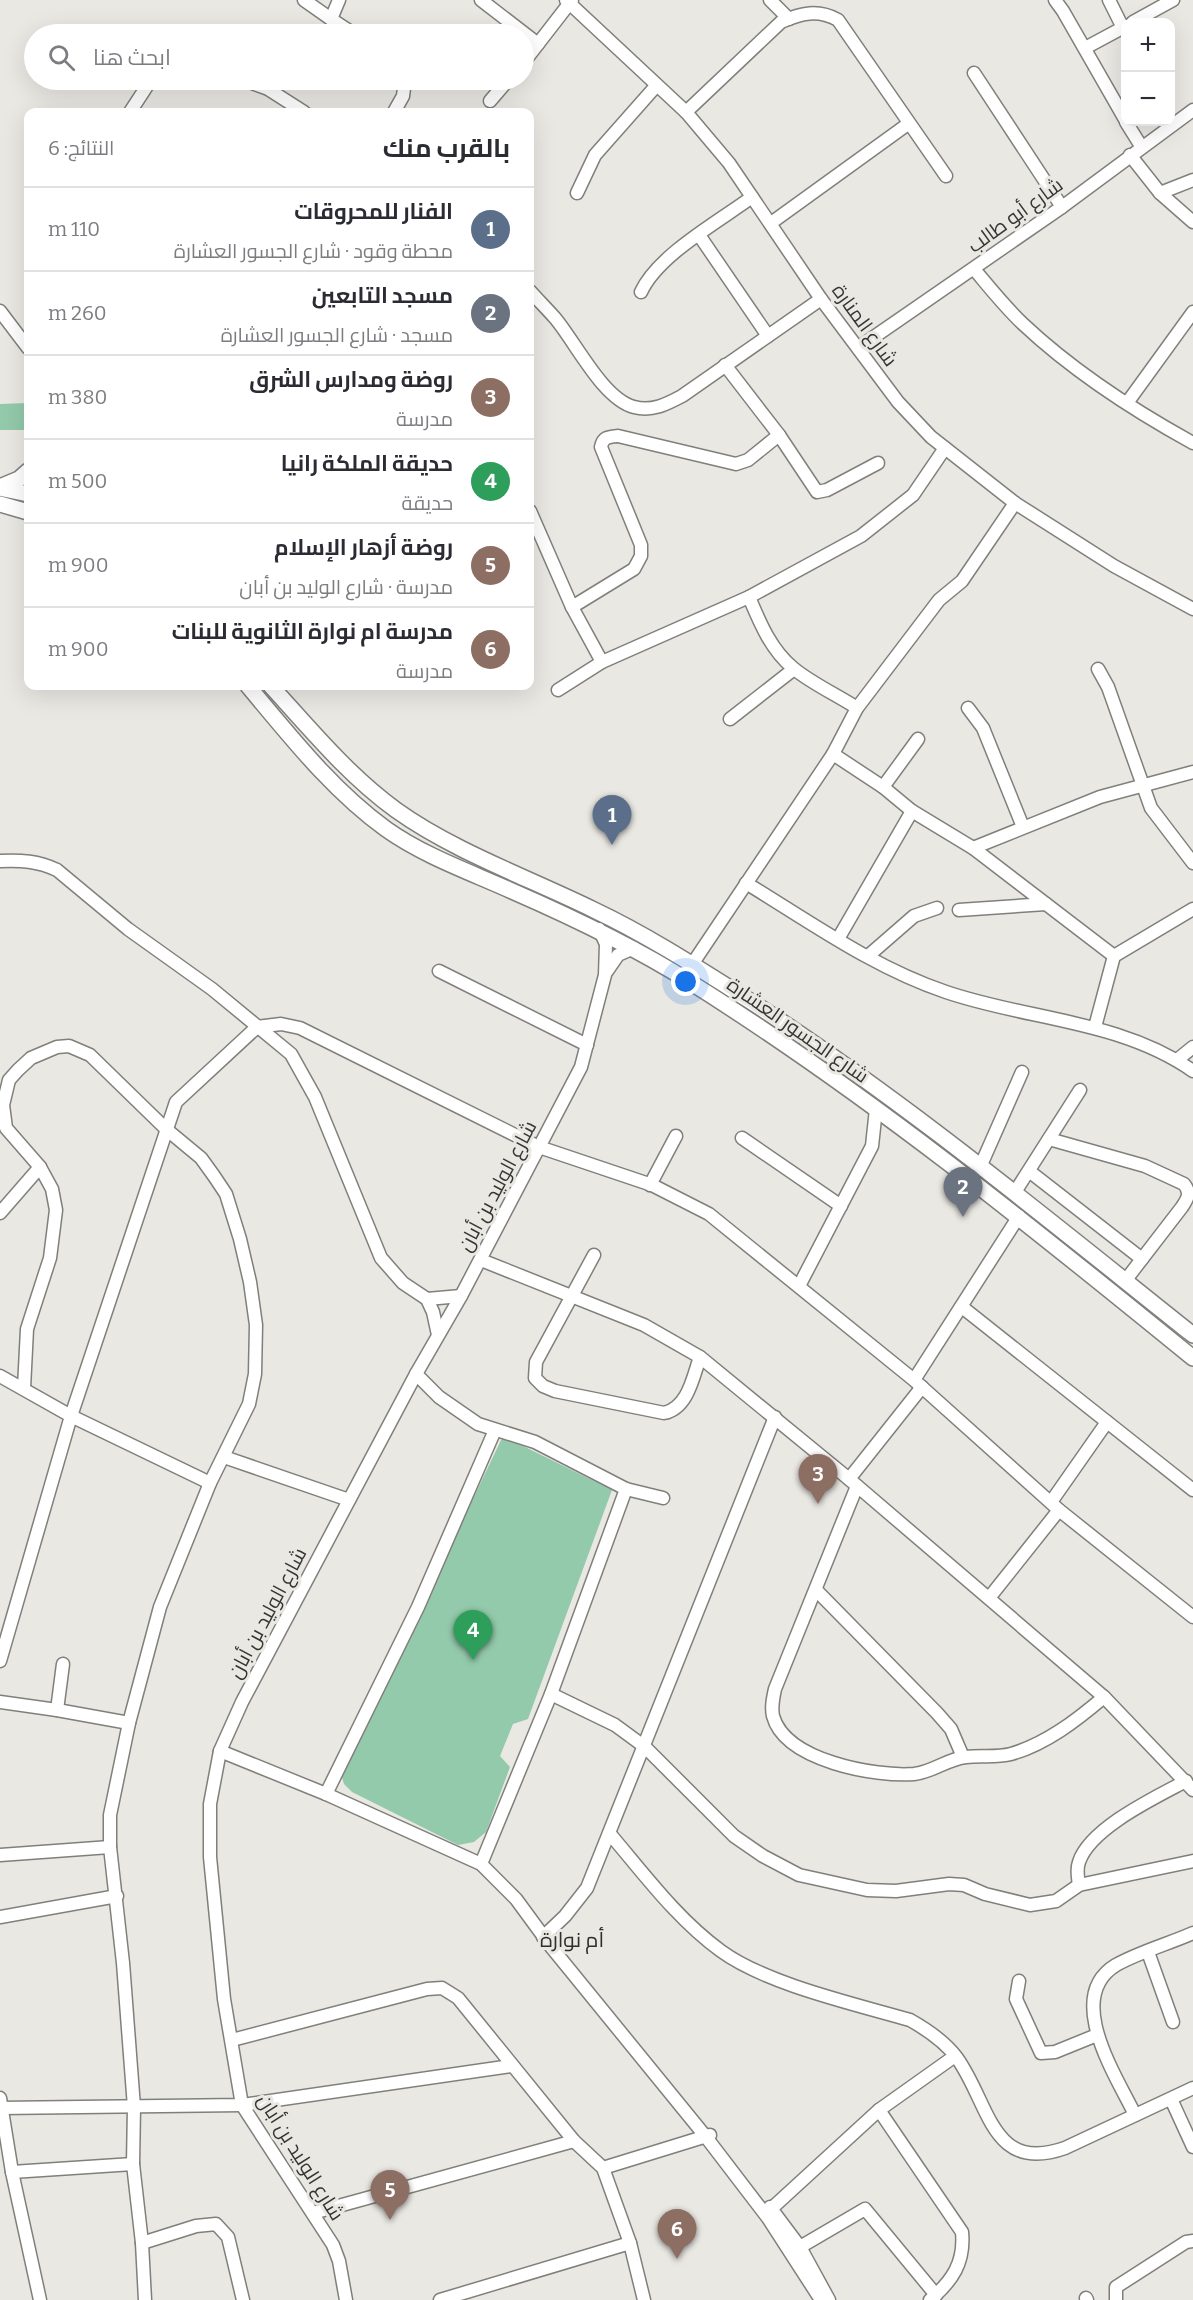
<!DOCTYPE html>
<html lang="ar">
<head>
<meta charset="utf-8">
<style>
  body { margin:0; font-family:Bitter,Cairo,serif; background:#f2f2f3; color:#2b2b33; direction:rtl }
  .controls { position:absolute; right:18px; top:18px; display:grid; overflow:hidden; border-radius:12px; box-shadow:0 6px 24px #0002 }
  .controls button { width:54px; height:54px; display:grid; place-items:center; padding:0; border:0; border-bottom:2px solid #e1e1e2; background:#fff; color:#2b2b33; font:30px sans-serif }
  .you { position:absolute; left:686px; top:982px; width:21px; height:21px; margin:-15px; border:4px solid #fff; border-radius:50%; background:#1a73e8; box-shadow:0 0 0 9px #1a73e833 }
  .badge { display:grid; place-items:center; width:39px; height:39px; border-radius:50%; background:#0f766e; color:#fff; font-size:20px; font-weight:700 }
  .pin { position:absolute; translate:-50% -50px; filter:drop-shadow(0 2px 3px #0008) }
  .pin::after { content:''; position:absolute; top:32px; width:21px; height:18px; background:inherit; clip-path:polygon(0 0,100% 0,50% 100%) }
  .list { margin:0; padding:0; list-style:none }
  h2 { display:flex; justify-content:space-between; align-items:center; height:78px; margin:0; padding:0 24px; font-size:26px }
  h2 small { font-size:20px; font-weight:400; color:#7c7c81 }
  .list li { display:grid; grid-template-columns:39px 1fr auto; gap:18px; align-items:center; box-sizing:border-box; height:84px; padding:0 24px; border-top:2px solid #e1e1e2 }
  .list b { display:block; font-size:22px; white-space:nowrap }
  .list p { margin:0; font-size:20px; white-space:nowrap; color:#7c7c81 }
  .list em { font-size:20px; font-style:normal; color:#7c7c81 }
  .icon { flex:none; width:33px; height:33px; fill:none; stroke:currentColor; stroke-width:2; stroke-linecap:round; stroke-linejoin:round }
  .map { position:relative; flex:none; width:1193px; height:2300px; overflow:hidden; direction:ltr }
  .search { position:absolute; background:#fff; box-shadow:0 6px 24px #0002; left:24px; top:24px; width:510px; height:66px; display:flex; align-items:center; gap:15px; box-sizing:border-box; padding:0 21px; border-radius:33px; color:#7c7c81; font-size:22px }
  .panel { position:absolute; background:#fff; box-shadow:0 6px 24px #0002; left:24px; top:108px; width:510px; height:582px; border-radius:12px; direction:rtl }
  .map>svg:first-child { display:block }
  .green { fill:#93caab }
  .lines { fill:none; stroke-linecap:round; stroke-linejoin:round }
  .minor-casing { stroke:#817f7b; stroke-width:15 }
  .major-casing { stroke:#817f7b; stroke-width:18 }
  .minor { stroke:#fff; stroke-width:12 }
  .major { stroke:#fff; stroke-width:15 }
  .labels { text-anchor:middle; stroke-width:6; stroke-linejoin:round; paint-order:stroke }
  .street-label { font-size:20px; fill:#363533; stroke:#eae8e3 }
  .neighbourhood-label { font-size:21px; fill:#302f2b; stroke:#eae8e3 }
</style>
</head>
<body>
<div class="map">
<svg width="1193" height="2300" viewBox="0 0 1193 2300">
  <rect width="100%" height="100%" fill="#eae8e3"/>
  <g class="green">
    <path d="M 28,403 L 28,430 L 0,430 L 0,404 Z"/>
    <path d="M 503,1436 L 612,1490 L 528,1719 L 513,1724 L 500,1756 L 510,1767 L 486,1832 L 474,1842 L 458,1845 L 352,1792 L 344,1784 L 341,1774 Z"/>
  </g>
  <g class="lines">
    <g class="minor-casing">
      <g id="minor">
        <path d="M 304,0 L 331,19"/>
        <path d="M 339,0 L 331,19 L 354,34"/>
        <path d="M 481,0 L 538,44"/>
        <path d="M 566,0 L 686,112 L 729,163 L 821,299 L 898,402 L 931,437 L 1015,503 L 1114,566 L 1193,609"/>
        <path d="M 770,0 L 789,19"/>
        <path d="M 1055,0 L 1063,11 L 1126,121"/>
        <path d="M 1109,0 L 1123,28"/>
        <path d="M 1133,22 L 1173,0"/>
        <path d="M 1085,48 L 1126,26"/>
        <path d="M 524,62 L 572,0"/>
        <path d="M 974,73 L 1062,207"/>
        <path d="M 244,80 L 268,89 L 304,112"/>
        <path d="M 490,101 L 508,80"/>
        <path d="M 130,112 L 149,83 L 159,80"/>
        <path d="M 394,112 L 403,96 L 405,80"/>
        <path d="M 686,112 L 781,22 C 801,13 818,9 838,20 L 946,176"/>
        <path d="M 1126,122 L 1141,146"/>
        <path d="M 1130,155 L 1160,193 L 1193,222"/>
        <path d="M 577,193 L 595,155 L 656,86"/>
        <path d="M 1160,193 L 1193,180"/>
        <path d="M 771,223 L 908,124"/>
        <path d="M 699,235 L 768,336"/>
        <path d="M 974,269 C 990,288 1005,307 1023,324 C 1073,371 1133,410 1193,443"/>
        <path d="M 530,291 C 538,300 547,309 555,318 C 576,343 603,399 634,407 C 652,412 667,404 682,396 L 821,299"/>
        <path d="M 641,292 C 658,255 718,222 752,197"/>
        <path d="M 0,311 L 28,348"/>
        <path d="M 858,348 L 1062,207 L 1193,110"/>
        <path d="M 1127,403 L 1193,312"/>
        <path d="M 779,435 L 817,492 L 827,490 L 878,463"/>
        <path d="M 530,511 L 572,607 L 602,662"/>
        <path d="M 749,597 C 760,623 771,650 793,668 C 811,683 837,695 857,708"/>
        <path d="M 572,607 L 634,569 L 641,556 L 641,545 L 601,447 C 603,437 608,437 618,436 L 736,464 L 748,460 L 779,435 L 725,365"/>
        <path d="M 1098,669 L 1108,687 L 1151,808 L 1193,863"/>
        <path d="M 558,690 L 602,662 L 749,597 L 861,536 L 913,495 L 945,448"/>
        <path d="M 968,708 L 983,728 L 1023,827"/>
        <path d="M 730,719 L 794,669"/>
        <path d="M 833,754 L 883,787 L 912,811 L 973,848 L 1114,956"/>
        <path d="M 883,787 L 918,739"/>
        <path d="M 973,848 L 1100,797 L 1193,772"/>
        <path d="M 0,861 C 21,860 38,861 57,870 L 128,929 L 212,989 L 291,1054 L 315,1097 L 381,1258 L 403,1283 L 427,1299 L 433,1312 L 438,1335"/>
        <path d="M 746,883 C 810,922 874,968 946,992 C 1028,1020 1120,1020 1193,1071"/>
        <path d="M 959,910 L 1046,904"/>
        <path d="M 838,939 L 912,811"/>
        <path d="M 868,956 L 914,916 L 937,908"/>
        <path d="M 691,966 L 833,754 L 857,708 L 939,600 L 962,581 L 1015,503"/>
        <path d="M 439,971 L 587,1045"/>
        <path d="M 607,971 L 618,955 L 634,948"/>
        <path d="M 1095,1027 L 1114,956 L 1193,909"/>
        <path d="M 1177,1060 L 1193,1047"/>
        <path d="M 742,1138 L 841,1206"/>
        <path d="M 1049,1139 L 1145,1166 L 1184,1184 C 1191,1193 1188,1198 1182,1207 L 1125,1281"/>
        <path d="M 981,1165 L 1022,1072"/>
        <path d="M 1029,1171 L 1142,1259"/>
        <path d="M 650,1185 L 676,1136"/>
        <path d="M 1015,1192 L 1080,1090"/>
        <path d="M 0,1213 L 40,1167"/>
        <path d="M 594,1255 L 536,1362 L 535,1378 L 543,1386 L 555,1391 L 664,1413 C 688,1408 693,1377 700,1357"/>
        <path d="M 481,1260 L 644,1325 L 700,1357 L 849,1479 L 1104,1697 L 1193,1790"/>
        <path d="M 799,1286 L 872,1146 L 876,1109"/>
        <path d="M 427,1299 L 461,1296"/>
        <path d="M 962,1307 L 1193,1490"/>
        <path d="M 416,1374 L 439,1397 L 478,1424 L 535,1442 L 626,1489 L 663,1498"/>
        <path d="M 0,1376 L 71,1416 L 210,1483"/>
        <path d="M 914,1380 L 1019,1216"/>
        <path d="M 24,1388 L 27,1329 L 50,1258 L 56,1210 L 52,1189 L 40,1167 L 6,1128 L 3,1105 L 9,1080 L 18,1070 L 31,1058 L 57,1047 L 69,1046 L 90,1055 L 166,1129 L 201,1158 L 214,1176 L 226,1194 L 240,1239 L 250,1282 L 256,1325 L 255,1374 L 249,1404 L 210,1483 L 160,1607 L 129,1723 L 110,1815 L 110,1847 L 123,1963 L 134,2107 L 133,2164 L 142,2243 L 145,2300"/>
        <path d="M 224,1457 L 349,1500"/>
        <path d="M 849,1479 L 922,1387"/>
        <path d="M 857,1486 L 775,1689 C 773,1698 771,1707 773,1716 C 785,1761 876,1777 914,1774 C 933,1772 947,1759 966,1757 C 981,1755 996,1758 1011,1754 C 1046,1744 1077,1720 1104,1697"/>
        <path d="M 1051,1502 L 1107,1422"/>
        <path d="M 817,1591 L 937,1713 L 951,1729 L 963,1757"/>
        <path d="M 989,1598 L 1059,1510"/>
        <path d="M 0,1661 L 71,1416 L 176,1102 L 257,1027 L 281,1024 L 300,1028 L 539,1147 L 652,1185 L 709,1214 L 914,1380 L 1059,1510 L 1193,1617"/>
        <path d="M 551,1694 L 615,1725 L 645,1747 L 734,1836 L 763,1856 L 799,1875 L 867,1890 L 896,1891 L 949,1884 L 964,1885 L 985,1894 L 1030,1905 L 1056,1901 L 1079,1885 L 1193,1861"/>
        <path d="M 0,1702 L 57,1710 L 129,1723"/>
        <path d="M 57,1710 L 63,1664"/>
        <path d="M 220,1751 L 326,1794 L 481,1864 L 516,1899 L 552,1948 L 706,2137 L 768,2218 L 821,2300"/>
        <path d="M 326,1794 L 418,1607 L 495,1430"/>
        <path d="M 610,1834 C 644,1874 678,1920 721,1951 C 766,1984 855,2004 910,2020 C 926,2029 946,2043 957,2058 C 990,2104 991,2174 1065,2148 L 1193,2088"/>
        <path d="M 0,1855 L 110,1847"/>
        <path d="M 481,1864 L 551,1694 L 626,1489"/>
        <path d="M 1079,1885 C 1078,1877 1076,1870 1079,1862 C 1090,1828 1156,1797 1186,1781"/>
        <path d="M 0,1917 L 117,1896"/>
        <path d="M 543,1937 L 565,1916 L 587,1888 L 775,1417"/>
        <path d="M 1148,1952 L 1173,2022"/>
        <path d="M 1019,1981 L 1016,1999 L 1041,2053 L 1055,2052 L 1097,2035"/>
        <path d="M 232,2040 L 427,1989 L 442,1988 L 458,1998 L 574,2141 L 603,2168 L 630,2243 L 644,2300"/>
        <path d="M 0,2098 L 12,2172 L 40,2300"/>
        <path d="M 1171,2099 L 1193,2147"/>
        <path d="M 0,2108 L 242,2105 L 511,2066"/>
        <path d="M 879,2110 L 962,2232 C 965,2263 952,2281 930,2300"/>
        <path d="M 1135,2115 C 1117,2077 1063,1997 1116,1965 C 1139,1952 1168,1944 1193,1933"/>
        <path d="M 603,2168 L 710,2135"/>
        <path d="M 12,2172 L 133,2164"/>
        <path d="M 770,2207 L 800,2247 L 829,2300"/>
        <path d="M 771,2209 L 879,2110 L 955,2056"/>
        <path d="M 313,2213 L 574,2141"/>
        <path d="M 142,2243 L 196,2226 L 216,2224 L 228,2237 L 243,2300"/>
        <path d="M 800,2247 L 865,2209 L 936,2295"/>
        <path d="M 1086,2298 L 1087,2300"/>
        <path d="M 346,2300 L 339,2261 L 333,2245 L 242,2105 L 224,1999 L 210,1857 L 210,1804 L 220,1751 L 242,1702 L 416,1374 L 461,1296 L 581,1067 L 605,975 L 606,944 L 599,929"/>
        <path d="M 440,2300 L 630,2243"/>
        <path d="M 1116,2300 L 1116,2287 L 1186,2242 L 1193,2241"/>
      </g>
    </g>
    <g class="major-casing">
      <g id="major">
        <path d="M 0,487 L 19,479 L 28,471"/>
        <path d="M 0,488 L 28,494"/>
        <path d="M 0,504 L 28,512"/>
        <path d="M 248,686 C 290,736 332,790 386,829 C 424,856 470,872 512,891 C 574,918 633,946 690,982 C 867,1093 1031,1226 1193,1358"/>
        <path d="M 271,686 C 310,729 348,775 396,810 C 453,851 531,879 594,910 C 647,935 698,968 747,999 C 904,1100 1047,1219 1193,1335"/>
      </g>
    </g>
    <use href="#minor" class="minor"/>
    <use href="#major" class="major"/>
  </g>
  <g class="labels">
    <g class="street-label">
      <text transform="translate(1015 215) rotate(-36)" y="7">شارع أبو طالب</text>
      <text transform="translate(865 325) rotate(54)" y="7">شارع المنارة</text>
      <text transform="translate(798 1030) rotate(35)" y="7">شارع الجسور العشارة</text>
      <text transform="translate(497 1186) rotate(-62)" y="7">شارع الوليد بن أبان</text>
      <text transform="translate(267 1613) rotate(-62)" y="7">شارع الوليد بن أبان</text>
      <text transform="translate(301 2157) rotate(58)" y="7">شارع الوليد بن أبان</text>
    </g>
    <g class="neighbourhood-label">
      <text x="572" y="1947">أم نوارة</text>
    </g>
  </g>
</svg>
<div class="controls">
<button>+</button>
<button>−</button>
</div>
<div class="you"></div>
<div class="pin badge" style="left:612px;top:845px;background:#5c6f8a">1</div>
<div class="pin badge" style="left:963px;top:1217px;background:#6b7280">2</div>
<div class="pin badge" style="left:818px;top:1504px;background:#8d6e63">3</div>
<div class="pin badge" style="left:473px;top:1660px;background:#2e9e5b">4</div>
<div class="pin badge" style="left:390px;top:2220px;background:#8d6e63">5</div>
<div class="pin badge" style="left:677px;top:2259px;background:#8d6e63">6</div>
<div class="search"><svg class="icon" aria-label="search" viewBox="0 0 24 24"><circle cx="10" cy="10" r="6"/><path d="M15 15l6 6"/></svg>ابحث هنا</div>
<section class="panel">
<h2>بالقرب منك<small>النتائج: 6</small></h2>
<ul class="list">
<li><span class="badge" style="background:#5c6f8a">1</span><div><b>الفنار للمحروقات</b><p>محطة وقود · شارع الجسور العشارة</p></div><em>110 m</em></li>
<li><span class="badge" style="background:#6b7280">2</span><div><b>مسجد التابعين</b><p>مسجد · شارع الجسور العشارة</p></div><em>260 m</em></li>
<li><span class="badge" style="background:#8d6e63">3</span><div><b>روضة ومدارس الشرق</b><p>مدرسة</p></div><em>380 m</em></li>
<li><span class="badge" style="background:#2e9e5b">4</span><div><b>حديقة الملكة رانيا</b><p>حديقة</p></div><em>500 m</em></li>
<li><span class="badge" style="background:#8d6e63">5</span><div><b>روضة أزهار الإسلام</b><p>مدرسة · شارع الوليد بن أبان</p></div><em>900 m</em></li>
<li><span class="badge" style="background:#8d6e63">6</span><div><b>مدرسة ام نوارة الثانوية للبنات</b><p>مدرسة</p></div><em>900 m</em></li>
</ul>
</section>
</div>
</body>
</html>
